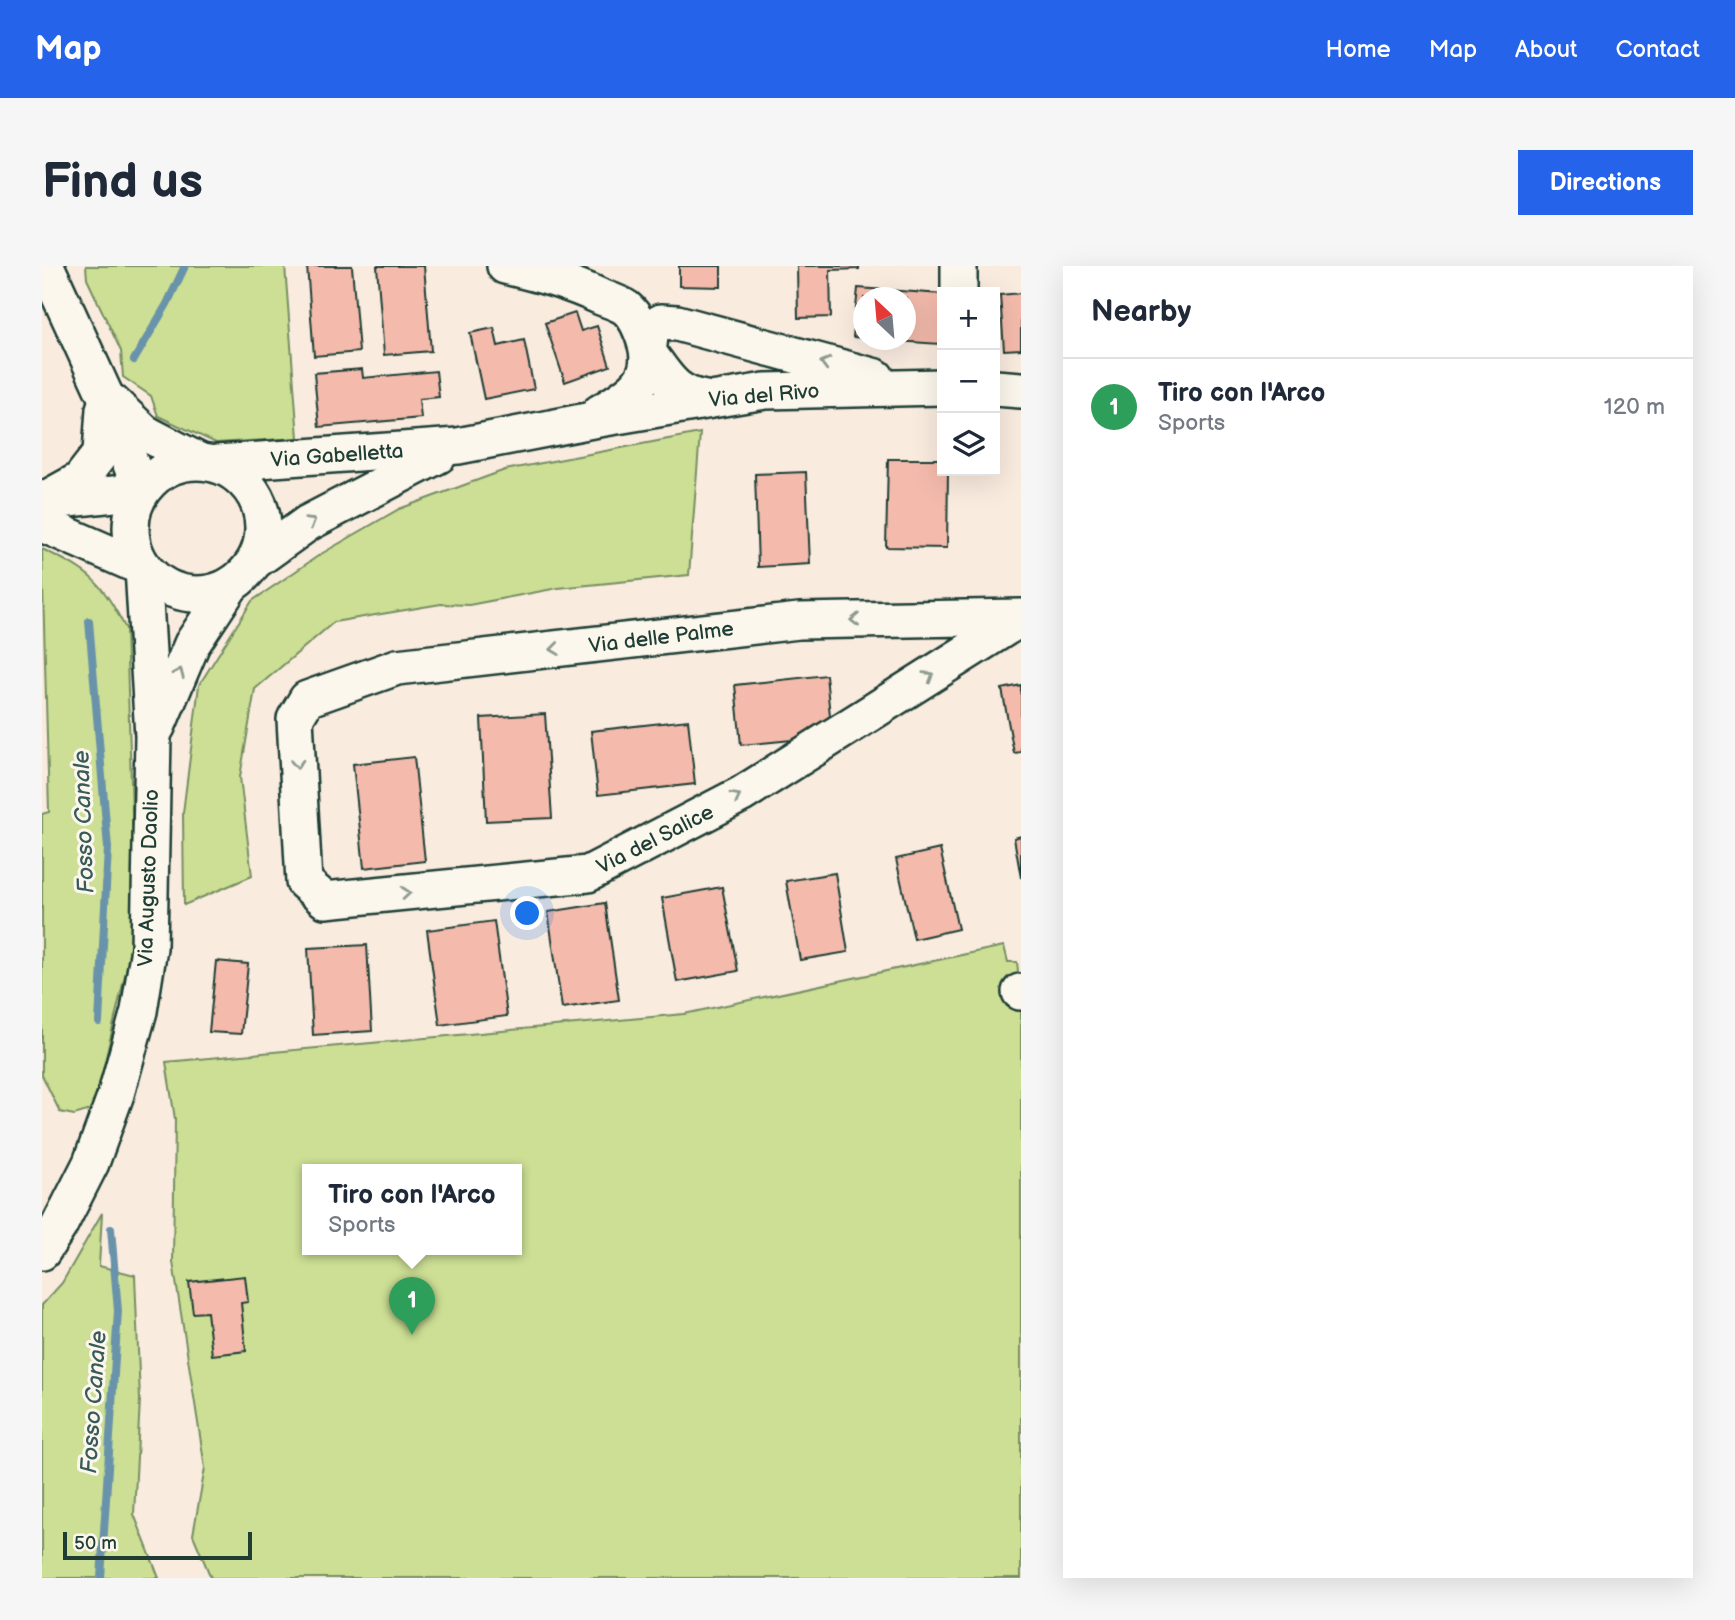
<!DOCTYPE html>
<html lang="en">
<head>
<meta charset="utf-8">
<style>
  body { margin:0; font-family:"Balsamiq Sans",sans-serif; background:#f6f6f7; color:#1f2937 }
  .controls { position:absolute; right:21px; top:21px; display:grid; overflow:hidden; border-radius:0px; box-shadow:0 7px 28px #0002 }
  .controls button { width:63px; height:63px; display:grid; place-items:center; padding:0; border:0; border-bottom:2px solid #e0e1e3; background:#fff; color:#1f2937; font:35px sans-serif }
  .compass { position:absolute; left:811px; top:21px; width:63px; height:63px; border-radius:50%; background:#fff; box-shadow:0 7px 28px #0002; rotate:334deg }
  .scale { position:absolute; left:21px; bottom:18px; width:189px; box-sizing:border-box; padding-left:7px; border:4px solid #1f3d34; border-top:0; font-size:19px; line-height:24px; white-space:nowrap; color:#1f3d34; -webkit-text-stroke:5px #fbf7ec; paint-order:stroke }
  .you { position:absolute; left:486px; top:648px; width:24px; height:24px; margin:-18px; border:5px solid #fff; border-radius:50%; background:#1a73e8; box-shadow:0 0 0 10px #1a73e833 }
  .badge { display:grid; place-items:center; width:46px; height:46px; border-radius:50%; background:#2563eb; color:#fff; font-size:23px; font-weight:700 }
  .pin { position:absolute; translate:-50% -58px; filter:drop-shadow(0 2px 4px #0008) }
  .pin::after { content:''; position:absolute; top:37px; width:24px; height:21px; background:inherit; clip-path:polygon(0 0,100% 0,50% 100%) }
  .popup { position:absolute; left:260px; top:898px; width:220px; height:91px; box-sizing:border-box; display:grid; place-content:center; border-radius:0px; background:#fff; filter:drop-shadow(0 2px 5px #0005); font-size:23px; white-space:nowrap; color:#747a83 }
  .popup b { font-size:26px; color:#1f2937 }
  .popup::after { content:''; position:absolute; left:50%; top:100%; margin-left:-14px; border:14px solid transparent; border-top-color:#fff }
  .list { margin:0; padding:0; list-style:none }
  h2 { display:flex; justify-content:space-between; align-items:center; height:91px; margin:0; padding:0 28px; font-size:30px }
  h2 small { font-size:23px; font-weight:400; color:#747a83 }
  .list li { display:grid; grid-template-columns:46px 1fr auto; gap:21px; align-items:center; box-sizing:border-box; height:98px; padding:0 28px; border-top:2px solid #e0e1e3 }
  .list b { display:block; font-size:26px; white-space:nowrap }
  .list p { margin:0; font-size:23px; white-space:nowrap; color:#747a83 }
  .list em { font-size:23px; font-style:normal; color:#747a83 }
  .icon { flex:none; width:38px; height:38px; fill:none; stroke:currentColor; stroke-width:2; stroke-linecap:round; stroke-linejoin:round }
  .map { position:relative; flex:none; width:979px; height:1312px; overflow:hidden; border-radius:0px }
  header { display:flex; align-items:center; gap:42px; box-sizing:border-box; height:98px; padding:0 35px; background:#2563eb; color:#fff }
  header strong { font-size:33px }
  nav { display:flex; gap:38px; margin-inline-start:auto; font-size:24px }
  .intro { display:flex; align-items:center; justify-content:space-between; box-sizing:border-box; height:168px; padding:0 42px }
  h1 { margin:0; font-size:49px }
  .button { padding:18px 32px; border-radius:0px; background:#2563eb; color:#fff; font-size:24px; font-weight:700 }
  main { display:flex; gap:42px; padding:0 42px }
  aside { flex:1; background:#fff; border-radius:0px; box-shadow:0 7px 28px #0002 }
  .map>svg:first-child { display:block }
  .green { fill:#ccdf94; stroke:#768e64; stroke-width:2; fill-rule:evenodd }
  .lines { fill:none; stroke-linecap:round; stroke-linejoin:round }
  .stream { stroke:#6993aa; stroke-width:8 }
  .building { fill:#f4bbac; stroke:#1f3d34; stroke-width:2 }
  .minor-casing { stroke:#1f3d34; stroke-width:40 }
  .minor { stroke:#fbf7ec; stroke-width:35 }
  .oneway { stroke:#8d9a90 }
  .labels { text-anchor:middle; stroke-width:6; stroke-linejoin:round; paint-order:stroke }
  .street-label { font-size:21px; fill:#1f3d34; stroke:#fbf7ec }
  .water-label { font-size:23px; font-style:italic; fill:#385a5b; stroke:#fbf7ec }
</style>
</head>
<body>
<header>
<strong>Map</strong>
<nav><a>Home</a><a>Map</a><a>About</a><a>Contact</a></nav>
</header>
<div class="intro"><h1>Find us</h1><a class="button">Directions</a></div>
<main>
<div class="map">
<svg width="979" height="1312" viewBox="0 0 979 1312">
  <rect width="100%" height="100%" fill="#faebdf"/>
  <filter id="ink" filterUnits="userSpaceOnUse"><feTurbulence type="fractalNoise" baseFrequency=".0143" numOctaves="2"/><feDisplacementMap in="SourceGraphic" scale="14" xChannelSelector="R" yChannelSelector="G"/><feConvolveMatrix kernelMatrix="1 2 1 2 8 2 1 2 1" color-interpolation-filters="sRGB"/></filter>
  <g filter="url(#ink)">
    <g class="green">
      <path d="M 44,0 L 243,0 L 256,172 L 174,177 L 116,150 L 109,130 L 81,111 L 79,85 L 45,13 Z"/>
      <path d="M 658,167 L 647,309 L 516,322 L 427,339 L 399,338 L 292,356 L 213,423 L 198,511 L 210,610 L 142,639 L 141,547 L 157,419 L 210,335 L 279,288 L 357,243 L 463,204 Z"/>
      <path d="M 0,283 C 49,306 59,315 84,363 L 92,608 L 89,683 L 52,843 L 32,849 L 18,846 L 0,809 L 0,548 L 7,546 Z"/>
      <path d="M 962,680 L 966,696 L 975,696 L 979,731 L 979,1312 L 169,1312 L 151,1269 L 163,1202 L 131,996 L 133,853 L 124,796 L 642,748 ZM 265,903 L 475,903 L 475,983 L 265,983 Z"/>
      <path d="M 60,947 L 57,1000 L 93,1009 L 98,1134 L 92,1248 L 117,1312 L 0,1312 L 0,1039 L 20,1017 Z"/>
    </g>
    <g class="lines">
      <g class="stream">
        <path d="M 92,94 L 125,38 L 143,0"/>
        <path d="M 47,355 L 66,582 L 57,756"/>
        <path d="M 59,1312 L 76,1045 L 69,963"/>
      </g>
    </g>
    <g class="building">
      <path d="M 265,0 L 310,0 L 317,86 L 272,90 Z"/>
      <path d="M 335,0 L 382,0 L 389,85 L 342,89 Z"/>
      <path d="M 637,0 L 679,0 L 679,21 L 637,20 Z"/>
      <path d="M 755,0 L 817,0 L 817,3 L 788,4 L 789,51 L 756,52 Z"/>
      <path d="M 816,22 L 900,28 L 898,78 L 839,74 L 864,74 L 864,32 L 822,32 L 822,72 L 811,71 Z"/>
      <path d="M 979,27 L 979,83 L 962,84 L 958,29 Z"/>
      <path d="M 533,47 L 539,65 L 555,60 L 568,100 L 523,116 L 503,57 Z"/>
      <path d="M 452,62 L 456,80 L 482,74 L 492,123 L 442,133 L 428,67 Z"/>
      <path d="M 320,103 L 321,112 L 394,105 L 397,131 L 377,133 L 379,152 L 277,161 L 272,107 Z"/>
      <path d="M 846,193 L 900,193 L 900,205 L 906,205 L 905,282 L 844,281 Z"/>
      <path d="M 764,206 L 768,298 L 716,301 L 713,208 Z"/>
      <path d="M 784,409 L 790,470 L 699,479 L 693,419 Z"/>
      <path d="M 979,419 L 979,486 L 972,487 L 960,423 Z"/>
      <path d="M 503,448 L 510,552 L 444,555 L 439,452 Z"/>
      <path d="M 646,454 L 653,518 L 556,529 L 549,465 Z"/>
      <path d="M 372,491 L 383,595 L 322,602 L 311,498 Z"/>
      <path d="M 979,570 L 979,612 L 972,572 Z"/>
      <path d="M 898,583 L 916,663 L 872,673 L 854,593 Z"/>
      <path d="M 793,607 L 806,686 L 758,694 L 744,615 Z"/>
      <path d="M 680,621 L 696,705 L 635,716 L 620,632 Z"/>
      <path d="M 563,637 L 577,734 L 520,742 L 506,646 Z"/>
      <path d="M 452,655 L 465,750 L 398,759 L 385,664 Z"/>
      <path d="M 325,679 L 330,765 L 271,769 L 266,682 Z"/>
      <path d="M 174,695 L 206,698 L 199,768 L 167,766 Z"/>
      <path d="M 203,1010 L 206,1036 L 199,1037 L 204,1085 L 170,1089 L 165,1046 L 151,1047 L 147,1016 Z"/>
    </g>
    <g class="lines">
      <g class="minor-casing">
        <g id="minor">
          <path d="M 4,0 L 63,129 L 99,225"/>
          <path d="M 463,0 C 497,8 527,16 559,31 C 567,34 577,37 584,42 C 595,51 600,65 604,79 C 614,116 583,131 557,147"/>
          <path d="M 917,0 L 917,26"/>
          <path d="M 953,122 L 979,124"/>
          <path d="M 664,133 C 632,129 624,110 606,86 L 609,63 L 619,56 L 635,57 L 834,111"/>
          <path d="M 70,136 L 103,167 L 157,195"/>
          <circle cx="155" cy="262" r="66"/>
          <path d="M 175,197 L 416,180 L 545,155 L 723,125 L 900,121"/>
          <path d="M 0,235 L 38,214 L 59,187 L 62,143"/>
          <path d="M 9,235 L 99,225"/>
          <path d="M 0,258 L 101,302 L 111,470 L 107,682 L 97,745 L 74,828 L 49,897 L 17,960 L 0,986"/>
          <path d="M 213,295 L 266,257 L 397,189"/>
          <path d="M 979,351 L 757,355 L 355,401 L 265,433 L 253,453 L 262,616 L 283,634 L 546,608 L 700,528 L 979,352"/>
          <path d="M 115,461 L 150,378 L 189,319"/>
          <path d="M 978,726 L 979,726"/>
        </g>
      </g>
      <use href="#minor" class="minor"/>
    </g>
    <defs><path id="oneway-chevron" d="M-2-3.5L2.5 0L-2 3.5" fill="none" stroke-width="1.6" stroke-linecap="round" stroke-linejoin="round" transform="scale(1.75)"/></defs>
    <g class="oneway">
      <use href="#oneway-chevron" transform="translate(783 97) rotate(-165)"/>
      <use href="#oneway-chevron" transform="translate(269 256) rotate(-31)"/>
      <use href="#oneway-chevron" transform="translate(813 354) rotate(179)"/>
      <use href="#oneway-chevron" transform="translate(513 383) rotate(173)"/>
      <use href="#oneway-chevron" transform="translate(137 407) rotate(-67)"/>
      <use href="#oneway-chevron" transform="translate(887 410) rotate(-32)"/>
      <use href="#oneway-chevron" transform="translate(255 498) rotate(87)"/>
      <use href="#oneway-chevron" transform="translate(694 531) rotate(-28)"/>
      <use href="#oneway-chevron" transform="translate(364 627) rotate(-5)"/>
    </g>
  </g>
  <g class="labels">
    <g class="street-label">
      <text transform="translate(722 129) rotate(-5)" y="7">Via del Rivo</text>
      <text transform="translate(295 189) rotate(-4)" y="7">Via Gabelletta</text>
      <text transform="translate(619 371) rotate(-7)" y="7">Via delle Palme</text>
      <text transform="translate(613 573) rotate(-27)" y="7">Via del Salice</text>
      <text transform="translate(106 612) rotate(-88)" y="7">Via Augusto Daolio</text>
    </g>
    <g class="water-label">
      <text transform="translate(41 556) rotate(-92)" y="8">Fosso Canale</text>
      <text transform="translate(51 1136) rotate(-86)" y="8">Fosso Canale</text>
    </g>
  </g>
</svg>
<div class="controls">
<button>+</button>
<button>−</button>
<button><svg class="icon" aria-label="layers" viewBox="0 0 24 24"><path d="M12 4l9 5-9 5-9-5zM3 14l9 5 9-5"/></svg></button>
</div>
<svg class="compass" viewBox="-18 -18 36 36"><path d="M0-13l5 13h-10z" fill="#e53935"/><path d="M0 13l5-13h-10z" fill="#747a83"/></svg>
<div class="scale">50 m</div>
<div class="you"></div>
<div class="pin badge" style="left:370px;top:1069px;background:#2e9e5b">1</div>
<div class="popup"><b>Tiro con l'Arco</b>Sports</div>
</div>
<aside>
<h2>Nearby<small></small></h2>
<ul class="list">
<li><span class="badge" style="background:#2e9e5b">1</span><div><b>Tiro con l'Arco</b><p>Sports</p></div><em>120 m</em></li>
</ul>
</aside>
</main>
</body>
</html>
